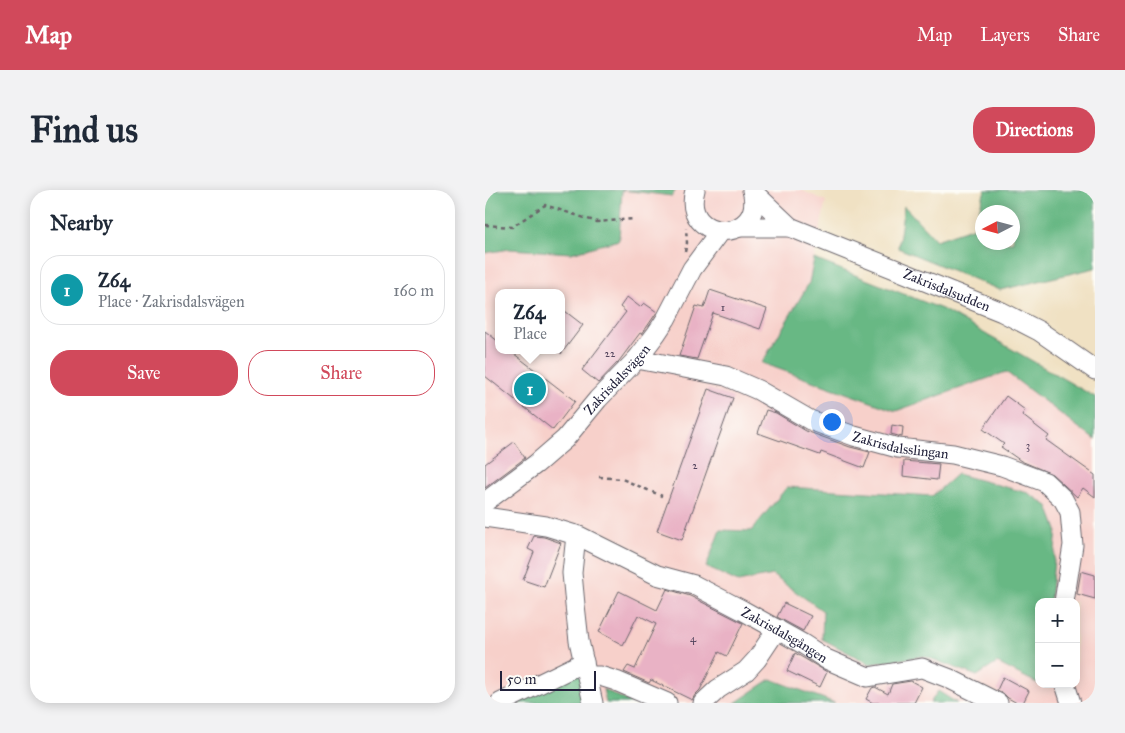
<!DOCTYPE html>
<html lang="en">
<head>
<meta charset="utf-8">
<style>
  body { margin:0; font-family:"IM FELL Great Primer",serif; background:#f2f2f3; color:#1f2937 }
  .controls { position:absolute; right:15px; bottom:15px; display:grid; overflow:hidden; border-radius:10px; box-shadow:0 2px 12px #0003 }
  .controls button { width:45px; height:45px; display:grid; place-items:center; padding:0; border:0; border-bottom:1px solid #e0e1e3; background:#fff; color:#1f2937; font:25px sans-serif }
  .compass { position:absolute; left:490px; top:15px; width:45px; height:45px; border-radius:50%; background:#fff; box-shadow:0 2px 12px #0003; rotate:264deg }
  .scale { position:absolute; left:15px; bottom:12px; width:96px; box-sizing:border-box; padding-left:5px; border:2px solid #22223b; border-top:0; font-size:14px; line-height:18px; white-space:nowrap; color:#22223b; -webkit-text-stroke:4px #fdfcf7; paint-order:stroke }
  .you { position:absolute; left:346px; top:231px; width:18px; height:18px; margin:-12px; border:4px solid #fff; border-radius:50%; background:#1a73e8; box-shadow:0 0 0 8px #1a73e833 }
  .badge { display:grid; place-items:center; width:32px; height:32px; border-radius:50%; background:#d1495b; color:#fff; font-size:16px; font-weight:700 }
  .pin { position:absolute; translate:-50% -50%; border:2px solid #fff; box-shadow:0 1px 5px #0006 }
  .popup { position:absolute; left:10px; top:99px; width:70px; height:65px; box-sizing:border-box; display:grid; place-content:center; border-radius:10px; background:#fff; filter:drop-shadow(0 1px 4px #0005); font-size:16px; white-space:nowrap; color:#747a83 }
  .popup b { font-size:19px; color:#1f2937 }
  .popup::after { content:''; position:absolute; left:50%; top:100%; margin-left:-10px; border:10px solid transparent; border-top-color:#fff }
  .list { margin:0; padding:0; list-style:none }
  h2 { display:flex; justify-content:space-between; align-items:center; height:65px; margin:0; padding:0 20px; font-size:21px }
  h2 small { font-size:16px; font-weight:400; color:#747a83 }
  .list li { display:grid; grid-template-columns:32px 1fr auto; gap:15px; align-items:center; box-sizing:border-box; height:70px; margin:0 10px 10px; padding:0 10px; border:1px solid #e0e1e3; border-radius:20px }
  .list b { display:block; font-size:19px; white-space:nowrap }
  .list p { margin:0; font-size:16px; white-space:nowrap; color:#747a83 }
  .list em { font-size:16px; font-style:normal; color:#747a83 }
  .actions { display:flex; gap:10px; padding:15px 20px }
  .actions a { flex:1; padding:11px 0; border:1px solid #d1495b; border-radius:20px; text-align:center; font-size:18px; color:#d1495b }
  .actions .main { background:#d1495b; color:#fff }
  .map { position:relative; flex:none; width:610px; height:513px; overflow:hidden; border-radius:20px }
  header { display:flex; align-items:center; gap:30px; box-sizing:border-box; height:70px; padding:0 25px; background:#d1495b; color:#fff }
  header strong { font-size:24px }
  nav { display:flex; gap:28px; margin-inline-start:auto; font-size:18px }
  .intro { display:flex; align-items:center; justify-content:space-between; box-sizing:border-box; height:120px; padding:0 30px }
  h1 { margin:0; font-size:35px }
  .button { padding:12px 22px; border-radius:20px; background:#d1495b; color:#fff; font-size:18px; font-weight:700 }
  main { display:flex; gap:30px; padding:0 30px }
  aside { flex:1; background:#fff; border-radius:20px; box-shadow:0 2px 12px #0003 }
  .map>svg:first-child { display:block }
  .built { fill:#f7d0ca; fill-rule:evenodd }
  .forest { fill:#68b884; stroke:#456d60; fill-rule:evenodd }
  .building { fill:#e9b2c5 }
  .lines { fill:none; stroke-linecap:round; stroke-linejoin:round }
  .minor-casing { stroke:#6a656b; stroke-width:21 }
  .path { stroke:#6a656b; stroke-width:2.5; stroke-dasharray:4 4; stroke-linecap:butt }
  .minor { stroke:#fff; stroke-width:19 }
  .labels { text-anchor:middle; stroke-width:4; stroke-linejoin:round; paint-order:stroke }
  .number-label { font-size:11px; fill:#54465e }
  .street-label { font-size:14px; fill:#22223b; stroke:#fdfcf7 }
</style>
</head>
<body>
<header>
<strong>Map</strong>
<nav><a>Map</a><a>Layers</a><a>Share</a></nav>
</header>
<div class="intro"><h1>Find us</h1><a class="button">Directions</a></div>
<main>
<aside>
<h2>Nearby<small></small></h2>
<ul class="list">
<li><span class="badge" style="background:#0f9aa8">1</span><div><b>Z64</b><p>Place · Zakrisdalsvägen</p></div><em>160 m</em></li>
</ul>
<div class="actions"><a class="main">Save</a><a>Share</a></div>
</aside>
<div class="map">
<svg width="610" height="513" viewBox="0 0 610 513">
  <rect width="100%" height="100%" fill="#fdfcf7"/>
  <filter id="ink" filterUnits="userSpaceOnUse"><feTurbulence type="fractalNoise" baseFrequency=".02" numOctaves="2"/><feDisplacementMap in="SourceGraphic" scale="10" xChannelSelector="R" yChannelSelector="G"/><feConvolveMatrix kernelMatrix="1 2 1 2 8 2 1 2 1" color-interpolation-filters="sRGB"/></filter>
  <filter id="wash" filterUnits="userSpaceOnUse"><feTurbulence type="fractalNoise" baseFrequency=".0096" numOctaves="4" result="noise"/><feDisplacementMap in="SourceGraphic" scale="20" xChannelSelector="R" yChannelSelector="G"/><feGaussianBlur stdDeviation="1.12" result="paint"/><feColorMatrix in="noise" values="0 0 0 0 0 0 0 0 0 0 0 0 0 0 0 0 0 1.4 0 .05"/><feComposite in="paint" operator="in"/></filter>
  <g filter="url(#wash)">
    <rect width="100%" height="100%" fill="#f0e1c3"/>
    <path class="built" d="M 137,0 L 187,6 L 191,0 L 316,0 L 341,11 L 324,93 L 277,173 L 411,221 L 521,182 L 610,250 L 610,513 L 472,513 L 453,501 L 445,513 L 350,513 L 286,489 L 250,513 L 147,513 L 119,499 L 121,513 L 0,513 L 0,63 L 25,59 L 86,63 ZM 14,103 L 76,103 L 76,160 L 14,160 ZM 302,297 L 447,306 L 572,340 L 565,412 L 591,412 L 591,494 L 564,494 L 564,499 L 512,473 L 492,486 L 439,466 L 385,474 L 338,422 L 287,385 L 253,392 L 235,340 L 266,341 Z"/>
    <g class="forest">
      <path d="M 0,0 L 191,0 L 187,6 L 137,0 L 134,50 L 86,63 L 25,59 L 0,63 Z"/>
      <path d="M 500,0 L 610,0 L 610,78 L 515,100 L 413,58 L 419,16 L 451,50 L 489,37 ZM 498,22 L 528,22 L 528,52 L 498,52 Z"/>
      <path d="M 329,69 L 457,119 L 610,207 L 610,250 L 521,182 L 411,221 L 277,173 L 324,93 Z"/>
      <path d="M 472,284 L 543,303 L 563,316 L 572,340 L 565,412 L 554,412 L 554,494 L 512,473 L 492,486 L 439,466 L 385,474 L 337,449 L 338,421 L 287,385 L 253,392 L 221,377 L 235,340 L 266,341 L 302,297 L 447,306 Z"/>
      <path d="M 96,482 L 101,513 L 33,513 Z"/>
      <path d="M 286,489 L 350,513 L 250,513 Z"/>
      <path d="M 118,499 L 147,513 L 121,513 Z"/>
      <path d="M 453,501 L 472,513 L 445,513 Z"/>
    </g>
    <g id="blocks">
      <g class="building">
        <path d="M 225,100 L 282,119 L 275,139 L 228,123 L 212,169 L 194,166 L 211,116 L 219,118 Z"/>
        <path d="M 142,107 L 155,117 L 159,113 L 172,122 L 157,144 L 155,143 L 134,171 L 113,193 L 97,180 L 141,122 L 135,117 Z"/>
        <path d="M 76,118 L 98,135 L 76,164 Z"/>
        <path d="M 0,141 L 14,152 L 14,160 L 24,160 L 90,211 L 68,240 L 0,186 Z"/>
        <path d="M 223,199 L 248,208 L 197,350 L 172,341 Z"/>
        <path d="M 521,206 L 540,220 L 537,225 L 564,246 L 561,250 L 610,285 L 610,307 L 598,298 L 592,307 L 567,284 L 536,271 L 516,257 L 519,254 L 498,239 Z"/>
        <path d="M 281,220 L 291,223 L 321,241 L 365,257 L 385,262 L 379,278 L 336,262 L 335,265 L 273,243 Z"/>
        <path d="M 407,235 L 418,237 L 417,247 L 406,244 Z"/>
        <path d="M 29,252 L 40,268 L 0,298 L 0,274 Z"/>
        <path d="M 419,271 L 454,274 L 452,290 L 418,286 Z"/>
        <path d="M 49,346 L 59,347 L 76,353 L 59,397 L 38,390 L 49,362 L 43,359 Z"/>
        <path d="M 596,381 L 610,385 L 610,409 L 592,404 Z"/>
        <path d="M 182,399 L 205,406 L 258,433 L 242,466 L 234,462 L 215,500 L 210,505 L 207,510 L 166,490 L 164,493 L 139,482 L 143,476 L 150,479 L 171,434 L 153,425 L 138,455 L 114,442 L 134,401 L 172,420 Z"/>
        <path d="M 299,413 L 326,426 L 318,441 L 292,427 Z"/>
        <path d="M 310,463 L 342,482 L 335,497 L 302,481 Z"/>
        <path d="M 518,487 L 544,501 L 538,513 L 532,513 L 523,508 L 518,503 L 512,500 Z"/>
        <path d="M 426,491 L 437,497 L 429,513 L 388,513 L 381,509 L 387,498 L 390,497 L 403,504 L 407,494 Z"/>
      </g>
    </g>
  </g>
  <g filter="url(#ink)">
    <use href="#blocks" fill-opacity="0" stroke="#6a656b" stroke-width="1"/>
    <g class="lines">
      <g class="minor-casing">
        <g id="minor">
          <path d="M 210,0 C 195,54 282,54 267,0"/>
          <path d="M 268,2 L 305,37"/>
          <path id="s1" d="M 255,37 L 305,37 L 517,122 L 554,141 L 610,180"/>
          <path id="s2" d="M 152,169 L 241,186 L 273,200 L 325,230 L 369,246 L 413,258 L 468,264 L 517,276 L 560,292 L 578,309 L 585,322 L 588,355 L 579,412"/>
          <path id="s3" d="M 0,312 L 51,274 L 80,249 L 113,209 L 152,169 L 171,144 L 181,129 L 207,79 L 235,41"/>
          <path id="s4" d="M 0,327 L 61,336 L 94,346 L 172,385 L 209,395 L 257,420 L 318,454 L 341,469 L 383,487 L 437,478 L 463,488 L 513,513"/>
          <path d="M 91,345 L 87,383 L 90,415 L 94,451 L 108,513"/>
          <path d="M 102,486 L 115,486 L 131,491 L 182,513"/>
          <path d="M 580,494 L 586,513"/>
          <path d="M 15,513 L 99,472"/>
          <path d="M 218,513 L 233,499 L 261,481 L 272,469 L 292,439"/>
        </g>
      </g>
      <g class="path">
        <path d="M 0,35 L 27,37 L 60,15 L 112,32 L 148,29"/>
        <path d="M 200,62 L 202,53 L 201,38"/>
        <path d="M 114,287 L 137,289 L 177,306"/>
      </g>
      <use href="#minor" class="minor"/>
    </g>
  </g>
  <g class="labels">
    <g class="number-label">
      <text x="238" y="121">1</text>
      <text x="125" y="167">22</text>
      <text x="543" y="259">3</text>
      <text x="210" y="279">2</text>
      <text x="208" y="452">4</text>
    </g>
    <g class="street-label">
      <text dy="5" stroke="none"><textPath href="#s1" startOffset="219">Zakrisdalsudden</textPath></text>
      <text dy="5" stroke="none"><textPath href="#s3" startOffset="181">Zakrisdalsvägen</textPath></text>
      <text dy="5" stroke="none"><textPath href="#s2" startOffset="280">Zakrisdalsslingan</textPath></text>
      <text dy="5" stroke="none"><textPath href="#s4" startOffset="325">Zakrisdalsgången</textPath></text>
    </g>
  </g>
</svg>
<div class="controls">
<button>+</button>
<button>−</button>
</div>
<svg class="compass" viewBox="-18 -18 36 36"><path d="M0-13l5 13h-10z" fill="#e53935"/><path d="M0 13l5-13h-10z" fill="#747a83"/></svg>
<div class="scale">50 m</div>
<div class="you"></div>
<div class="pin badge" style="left:45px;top:199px;background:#0f9aa8">1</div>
<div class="popup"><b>Z64</b>Place</div>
</div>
</main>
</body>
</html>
